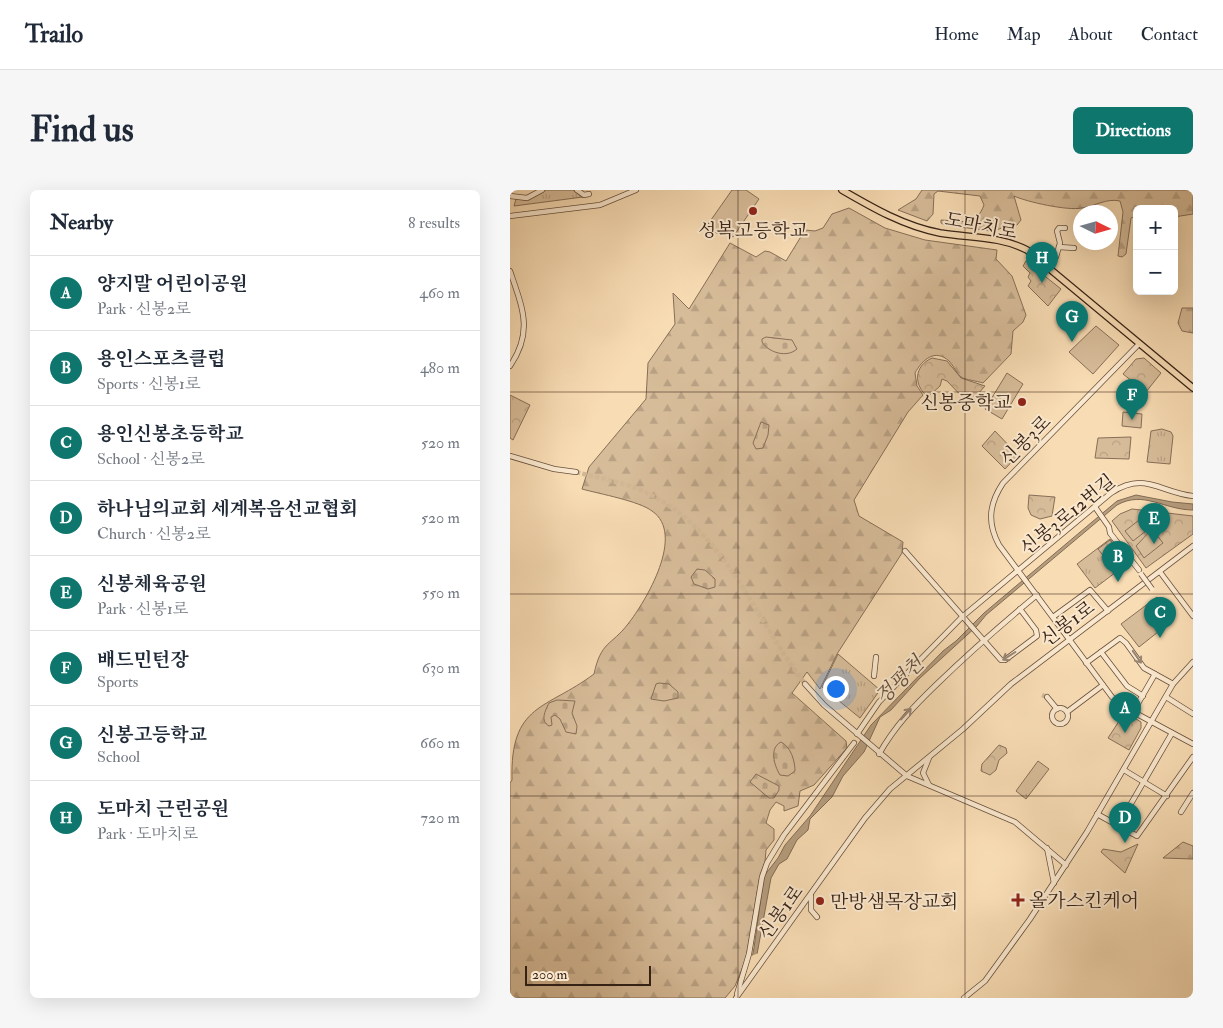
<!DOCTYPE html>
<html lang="en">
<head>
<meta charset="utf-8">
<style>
  body { margin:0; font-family:"IM FELL Double Pica","Noto Serif KR",serif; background:#f6f6f7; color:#1f2937 }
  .controls { position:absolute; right:15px; top:15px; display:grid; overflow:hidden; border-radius:8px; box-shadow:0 5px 20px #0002 }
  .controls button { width:45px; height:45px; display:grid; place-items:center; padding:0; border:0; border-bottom:1px solid #e0e1e3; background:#fff; color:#1f2937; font:25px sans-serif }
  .compass { position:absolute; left:563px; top:15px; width:45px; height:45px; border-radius:50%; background:#fff; box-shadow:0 5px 20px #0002; rotate:95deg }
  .scale { position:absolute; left:15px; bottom:12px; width:126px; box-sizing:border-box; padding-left:5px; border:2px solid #372216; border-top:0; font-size:14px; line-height:18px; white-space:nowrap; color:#372216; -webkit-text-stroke:4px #fae8ce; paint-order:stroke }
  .you { position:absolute; left:325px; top:498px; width:18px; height:18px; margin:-12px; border:4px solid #fff; border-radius:50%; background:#1a73e8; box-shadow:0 0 0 8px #1a73e833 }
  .badge { display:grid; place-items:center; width:32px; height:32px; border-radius:50%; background:#0f766e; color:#fff; font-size:16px; font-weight:700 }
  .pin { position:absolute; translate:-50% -41px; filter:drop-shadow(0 1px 2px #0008) }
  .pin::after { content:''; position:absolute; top:26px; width:18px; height:15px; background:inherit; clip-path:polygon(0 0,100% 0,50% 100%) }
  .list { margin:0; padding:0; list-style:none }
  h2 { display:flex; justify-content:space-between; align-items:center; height:65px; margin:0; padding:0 20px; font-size:21px }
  h2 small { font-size:16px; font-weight:400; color:#747a83 }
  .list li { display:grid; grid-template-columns:32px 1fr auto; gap:15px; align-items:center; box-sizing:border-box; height:75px; padding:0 20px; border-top:1px solid #e0e1e3 }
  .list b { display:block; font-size:19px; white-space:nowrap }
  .list p { margin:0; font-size:16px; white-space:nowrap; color:#747a83 }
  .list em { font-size:16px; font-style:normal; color:#747a83 }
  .map { position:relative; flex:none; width:683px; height:808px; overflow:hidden; border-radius:8px }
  header { display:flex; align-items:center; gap:30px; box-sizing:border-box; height:70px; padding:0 25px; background:#fff; border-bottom:1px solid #e0e1e3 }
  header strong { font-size:24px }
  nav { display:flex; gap:28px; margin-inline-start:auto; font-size:18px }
  .intro { display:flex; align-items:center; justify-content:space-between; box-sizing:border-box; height:120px; padding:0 30px }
  h1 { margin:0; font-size:35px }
  .button { padding:12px 22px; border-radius:8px; background:#0f766e; color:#fff; font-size:18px; font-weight:700 }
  main { display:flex; gap:30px; padding:0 30px }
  aside { flex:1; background:#fff; border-radius:8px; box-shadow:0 5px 20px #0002 }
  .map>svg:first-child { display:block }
  .grass { fill:url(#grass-tufts); stroke:#876f58 }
  .forest { fill:url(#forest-firs); stroke:#876f58 }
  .cemetery { fill:url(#cemetery-stones); stroke:#876f58 }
  .park { fill:url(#park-crowns); stroke:#876f58 }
  .pitch { fill:#d7bc99; stroke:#876f58 }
  .water { fill:#b69d7e; stroke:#836c54 }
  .pier { fill:#f8dcb4 }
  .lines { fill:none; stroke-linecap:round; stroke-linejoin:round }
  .minor-tunnel { stroke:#d1b794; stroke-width:4.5; stroke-dasharray:4.5 2; stroke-linecap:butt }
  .minor-casing { stroke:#67503e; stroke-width:6 }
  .major-casing { stroke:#372216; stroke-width:8 }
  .minor { stroke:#fae8ce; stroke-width:4.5 }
  .major { stroke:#f8dcb4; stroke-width:5.5 }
  .minor-bridge-casing { stroke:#67503e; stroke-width:6; stroke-linecap:butt }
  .minor-bridge { stroke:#fae8ce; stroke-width:4.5 }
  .oneway { stroke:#988572 }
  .grid { fill:none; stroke:#372216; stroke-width:1; stroke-opacity:0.55 }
  .poi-dot { fill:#8f2418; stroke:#fae8ce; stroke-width:2 }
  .labels { text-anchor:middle; stroke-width:4; stroke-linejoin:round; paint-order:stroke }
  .street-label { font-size:19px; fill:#372216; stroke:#fae8ce }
  .poi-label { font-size:19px; fill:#372216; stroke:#fae8ce; text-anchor:start }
  .water-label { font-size:20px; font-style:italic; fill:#634d3a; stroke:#fae8ce }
</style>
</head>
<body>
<header>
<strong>Trailo</strong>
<nav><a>Home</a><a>Map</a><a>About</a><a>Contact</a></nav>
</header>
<div class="intro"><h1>Find us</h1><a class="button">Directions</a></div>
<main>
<aside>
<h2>Nearby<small>8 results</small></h2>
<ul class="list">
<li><span class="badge">A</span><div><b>양지말 어린이공원</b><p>Park · 신봉2로</p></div><em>460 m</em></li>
<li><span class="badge">B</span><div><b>용인스포츠클럽</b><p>Sports · 신봉1로</p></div><em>480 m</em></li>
<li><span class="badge">C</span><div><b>용인신봉초등학교</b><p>School · 신봉2로</p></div><em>520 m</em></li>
<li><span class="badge">D</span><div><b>하나님의교회 세계복음선교협회</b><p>Church · 신봉2로</p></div><em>520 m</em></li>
<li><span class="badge">E</span><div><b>신봉체육공원</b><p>Park · 신봉1로</p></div><em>550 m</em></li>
<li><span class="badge">F</span><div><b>배드민턴장</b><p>Sports</p></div><em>630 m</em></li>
<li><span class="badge">G</span><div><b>신봉고등학교</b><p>School</p></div><em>660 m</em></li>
<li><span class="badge">H</span><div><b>도마치 근린공원</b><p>Park · 도마치로</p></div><em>720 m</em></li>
</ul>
</aside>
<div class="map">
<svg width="683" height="808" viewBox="0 0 683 808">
  <defs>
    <pattern id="grass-tufts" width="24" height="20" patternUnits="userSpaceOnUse" patternTransform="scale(1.25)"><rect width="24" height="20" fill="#d7bc99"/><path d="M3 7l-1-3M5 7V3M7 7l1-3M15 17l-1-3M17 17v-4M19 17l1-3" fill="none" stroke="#b9a183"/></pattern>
    <pattern id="forest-firs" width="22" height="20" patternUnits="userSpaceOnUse" patternTransform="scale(1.25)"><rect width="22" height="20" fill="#d7bc99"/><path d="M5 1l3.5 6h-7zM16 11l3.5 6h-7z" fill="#b9a183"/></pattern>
    <pattern id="cemetery-stones" width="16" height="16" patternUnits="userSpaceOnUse" patternTransform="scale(1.25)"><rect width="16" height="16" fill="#d7bc99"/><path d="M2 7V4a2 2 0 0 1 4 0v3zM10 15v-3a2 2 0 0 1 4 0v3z" fill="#b9a183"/></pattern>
    <pattern id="park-crowns" width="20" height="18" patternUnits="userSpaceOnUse" patternTransform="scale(1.25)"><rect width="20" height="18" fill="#d7bc99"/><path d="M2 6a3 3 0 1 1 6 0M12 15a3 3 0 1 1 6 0" fill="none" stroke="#b9a183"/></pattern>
  </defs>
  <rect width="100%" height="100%" fill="#f8dcb4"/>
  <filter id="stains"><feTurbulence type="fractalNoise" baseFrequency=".004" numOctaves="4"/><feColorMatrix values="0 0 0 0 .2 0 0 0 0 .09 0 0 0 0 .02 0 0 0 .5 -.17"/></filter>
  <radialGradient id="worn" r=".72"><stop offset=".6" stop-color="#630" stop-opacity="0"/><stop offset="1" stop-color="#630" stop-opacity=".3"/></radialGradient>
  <g class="grass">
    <path d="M 36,0 L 63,0 L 73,7 L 4,16 L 6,9 L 16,10 Z"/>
    <path d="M 652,239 L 661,242 L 663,246 L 660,274 L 637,272 L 641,241 Z"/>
    <path d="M 600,349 L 618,373 L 585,398 L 567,374 Z"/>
    <path d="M 328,464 L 370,500 L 350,528 L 312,497 Z"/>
    <path d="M 528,571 L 539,579 L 516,609 L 506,601 Z"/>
  </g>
  <g class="forest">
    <path d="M 412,0 L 683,0 L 683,24 L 664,27 L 664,19 L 627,19 L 627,26 L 621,28 L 616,64 L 612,67 L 608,66 L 613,22 L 610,11 C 596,8 586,16 572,18 C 558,21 517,12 504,6 L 511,30 L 507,35 C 493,35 491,40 481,41 L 435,35 L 431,33 L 431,30 C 451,31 466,37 474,15 L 470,6 L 428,1 L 424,4 L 423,24 L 417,31 L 388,20 L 406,9 Z"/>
    <path d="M 339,18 L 375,38 L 415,50 L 487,60 L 486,69 L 502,86 L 516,125 L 513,132 L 503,141 L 501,164 L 473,193 C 467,191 456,190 451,187 C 446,183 444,176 439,171 C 425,158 412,170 405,183 L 407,196 L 413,205 L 398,222 L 344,310 L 349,326 L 393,352 L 392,363 L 327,464 L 310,499 L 297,482 L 282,503 L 336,551 L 337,558 L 304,595 L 290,601 L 288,616 L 274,621 L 274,616 L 266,612 L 260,620 L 256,633 L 264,639 L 264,650 L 256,660 L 255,672 L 250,686 L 236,769 L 225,796 L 215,808 L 0,808 L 0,593 L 2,590 C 0,513 36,520 84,484 C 91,451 101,456 118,434 C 136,411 176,344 142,321 C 129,311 90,304 72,299 L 79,277 L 136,209 L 138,173 L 165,134 L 163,103 L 179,119 L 220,53 L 246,67 L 255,61 L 260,62 L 276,71 L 295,40 L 305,41 L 313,38 L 322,24 Z"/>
    <path d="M 672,118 L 683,118 L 683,143 L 672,141 L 668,133 Z"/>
    <path d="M 673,652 L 683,656 L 683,669 L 653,668 Z"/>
  </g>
  <g class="cemetery">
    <path d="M 256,147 L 282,150 L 287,159 C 277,168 259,163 252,152 L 252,149 Z"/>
    <path d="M 251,232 L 259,235 L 258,245 L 253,258 L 246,259 L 243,253 Z"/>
    <path d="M 187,379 L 195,380 L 205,389 L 205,397 L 198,399 L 184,394 L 181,387 Z"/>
    <path d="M 149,493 L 159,494 L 168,502 L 168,508 L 154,511 L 141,509 L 146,494 Z"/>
    <path d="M 47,510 L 65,511 L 62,523 L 67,536 L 66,544 L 56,542 L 50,529 L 45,525 L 41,527 L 42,535 L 39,536 C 30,531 35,521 39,513 Z"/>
    <path d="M 271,552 C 281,557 285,571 285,581 L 278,586 L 270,585 C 264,575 259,558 271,552 Z"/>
    <path d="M 246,584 L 269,596 L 269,600 L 264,608 L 259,608 L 240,592 Z"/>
  </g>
  <g class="park">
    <path d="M 516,71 L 551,99 L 538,116 L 518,96 L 521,91 L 518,87 L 520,83 L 513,76 Z"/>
    <path d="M 422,168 L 437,171 L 451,188 L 475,196 L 459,214 L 437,191 L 432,189 L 430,196 L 418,207 C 403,195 404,176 422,168 Z"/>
    <path d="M 634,168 L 651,183 L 636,202 L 613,184 L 626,169 Z"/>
    <path d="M 0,205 L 20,215 L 3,250 L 0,248 Z"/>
    <path d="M 485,241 L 508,265 L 495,279 L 472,256 Z"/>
    <path d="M 621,247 L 619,269 L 585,268 L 588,248 Z"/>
    <path d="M 519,305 L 545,307 L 542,326 L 530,329 L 521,325 L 518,318 Z"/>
    <path d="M 622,319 L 683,326 L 683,344 L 636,378 L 602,331 L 610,324 Z"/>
    <path d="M 600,350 L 610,364 L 599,373 L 588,359 Z"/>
    <path d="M 615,522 L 631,532 L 631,538 L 619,560 L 598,548 Z"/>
    <path d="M 489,555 L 496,558 L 497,563 L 489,570 L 486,580 L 480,585 L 471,581 L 472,574 Z"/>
    <path d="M 628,654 L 615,683 L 591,662 L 593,659 L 611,662 Z"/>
  </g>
  <g class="pitch">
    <path d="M 222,0 L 236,0 L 249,9 L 223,47 L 212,40 L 210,45 L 196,37 Z"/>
    <path d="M 586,136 L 609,155 L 583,184 L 559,162 Z"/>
    <path d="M 497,183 L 513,194 L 492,229 L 475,219 Z"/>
    <path d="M 613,222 L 632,224 L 631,238 L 612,236 Z"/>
    <path d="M 633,327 L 641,337 L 623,351 L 615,341 Z"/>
    <path d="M 642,339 L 653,353 L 634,368 L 626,356 Z"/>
    <path d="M 647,407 L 662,431 L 629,457 L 611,434 Z"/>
  </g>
  <path class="water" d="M 626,305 L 662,312 L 683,314 L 683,320 C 654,320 634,300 607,315 L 476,425 L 467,436 L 410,488 L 381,520 L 370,527 L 354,562 L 333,586 L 322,607 L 300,629 L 298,640 L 287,650 L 277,669 L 269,674 L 261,688 L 239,808 L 234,808 L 244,758 L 254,686 L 268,668 L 275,655 L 300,626 L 361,535 L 433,461 L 446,451 L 474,423 L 607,311 Z"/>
  <path class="pier" d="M 249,763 L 241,808 L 231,808 L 241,766 Z"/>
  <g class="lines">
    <g class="minor-tunnel">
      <path d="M 66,282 C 92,289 120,293 143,306 C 218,346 246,431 295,494"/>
      <path d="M 532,505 L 537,507"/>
    </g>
    <g class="minor-casing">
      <g id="minor">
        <path d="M 67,0 L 74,5 L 79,4"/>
        <path d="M 0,6 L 17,8 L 32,0"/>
        <path d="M 0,26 L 90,15 L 126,0"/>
        <path d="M 549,57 L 564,58"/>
        <path d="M 546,67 L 550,53 L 547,41 L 549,38 L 555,38"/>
        <path d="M 0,81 C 12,117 24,141 0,176"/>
        <path d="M 629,154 L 493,293 C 479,314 477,333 489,355 L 602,507 L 616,518 L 683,554"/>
        <path d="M 0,266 L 44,279 L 66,282"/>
        <path d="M 585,317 L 599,337 L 600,343 L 629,380"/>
        <path d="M 395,361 L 491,470 L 495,470 L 527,446 L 526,440 L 510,419"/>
        <path d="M 650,382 L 683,426"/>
        <path d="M 543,427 L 580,400 L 598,421"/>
        <path d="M 591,462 L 617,496 L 633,506"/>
        <path d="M 576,473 L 610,448 L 616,453 L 634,478 L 663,494"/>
        <path d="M 364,486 L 366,467"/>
        <path d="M 295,494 L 314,515 L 397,586 L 505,632 L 556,675"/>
        <path d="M 537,507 L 547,519"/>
        <path d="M 656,507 L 683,524"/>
        <circle cx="550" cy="526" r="8"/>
        <path d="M 557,522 L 593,495"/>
        <path d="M 623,522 L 645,484"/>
        <path d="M 347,544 L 369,512 L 452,427 L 601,303 C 635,281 649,302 683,306"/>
        <path d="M 369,564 C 385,536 404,516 427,494 C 459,463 492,434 527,405"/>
        <path d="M 614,580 L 657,606"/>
        <path d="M 419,595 L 413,583 L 419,568"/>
        <path d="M 671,622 L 683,603"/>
        <path d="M 587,624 L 627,646 L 683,567"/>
        <path d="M 608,636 L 662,543"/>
        <path d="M 537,658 L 544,693"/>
        <path d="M 301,706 L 301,720 L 307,727"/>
        <path d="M 227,804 L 239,764 L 252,687 L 257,673 L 274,645 L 344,553"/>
        <path d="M 226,808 L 355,628 L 380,599 L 453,539 L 501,494 L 683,356"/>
        <path d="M 454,808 L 475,791 L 520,729 L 577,642 L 663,494 L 683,472"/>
      </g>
    </g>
    <g class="major-casing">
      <path id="major" d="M 332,0 C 363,18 394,36 430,43 C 460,48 490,46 517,60 L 683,198"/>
    </g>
    <use href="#minor" class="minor"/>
    <use href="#major" class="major"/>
    <g class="minor-bridge-casing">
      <path id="minor-bridge" d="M 631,384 L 642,399"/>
    </g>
    <use href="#minor-bridge" class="minor-bridge"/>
  </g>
  <defs><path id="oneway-shaft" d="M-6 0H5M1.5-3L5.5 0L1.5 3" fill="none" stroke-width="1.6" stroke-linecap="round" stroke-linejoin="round" transform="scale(1.25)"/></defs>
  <g class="oneway">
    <use href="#oneway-shaft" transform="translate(499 466) rotate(148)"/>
    <use href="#oneway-shaft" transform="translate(627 467) rotate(55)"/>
    <use href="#oneway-shaft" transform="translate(396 524) rotate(-47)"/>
  </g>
  <path class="grid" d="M 228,0 L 228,808M 455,0 L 455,808M 0,202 L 683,202M 0,404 L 683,404M 0,606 L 683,606"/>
  <g class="poi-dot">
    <circle cx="243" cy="21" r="5"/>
    <circle cx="512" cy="212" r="5"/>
    <path d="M505.5 702.5h5v5h5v5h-5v5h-5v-5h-5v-5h5z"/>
    <circle cx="310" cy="711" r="5"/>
  </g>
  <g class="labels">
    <g class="street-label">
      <text transform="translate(471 35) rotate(11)" y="7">도마치로</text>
      <text transform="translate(515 250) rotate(-45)" y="7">신봉3로</text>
      <text transform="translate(557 324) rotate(-39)" y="7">신봉3로12번길</text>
      <text transform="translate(557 433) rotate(-37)" y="7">신봉1로</text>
      <text transform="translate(270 722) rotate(-54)" y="7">신봉1로</text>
    </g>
    <g class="poi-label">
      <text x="243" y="47" text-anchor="middle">성복고등학교</text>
      <text x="502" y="219" text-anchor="end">신봉중학교</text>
      <text x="519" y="717">올가스킨케어</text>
      <text x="320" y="718">만방샘목장교회</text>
    </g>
    <g class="water-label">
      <text transform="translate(389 490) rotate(-44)" y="7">정평천</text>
    </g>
  </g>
  <rect width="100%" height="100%" filter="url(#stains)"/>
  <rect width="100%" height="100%" fill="url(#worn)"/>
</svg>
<div class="controls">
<button>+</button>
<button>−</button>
</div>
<svg class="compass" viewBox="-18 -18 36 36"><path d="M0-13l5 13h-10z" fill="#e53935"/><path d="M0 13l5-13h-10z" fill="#747a83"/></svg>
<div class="scale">200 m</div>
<div class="you"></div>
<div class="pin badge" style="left:615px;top:543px">A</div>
<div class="pin badge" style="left:608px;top:392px">B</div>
<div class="pin badge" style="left:650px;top:448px">C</div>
<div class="pin badge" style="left:615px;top:653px">D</div>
<div class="pin badge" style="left:644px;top:354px">E</div>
<div class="pin badge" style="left:622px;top:230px">F</div>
<div class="pin badge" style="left:562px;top:152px">G</div>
<div class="pin badge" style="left:532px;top:93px">H</div>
</div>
</main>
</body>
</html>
